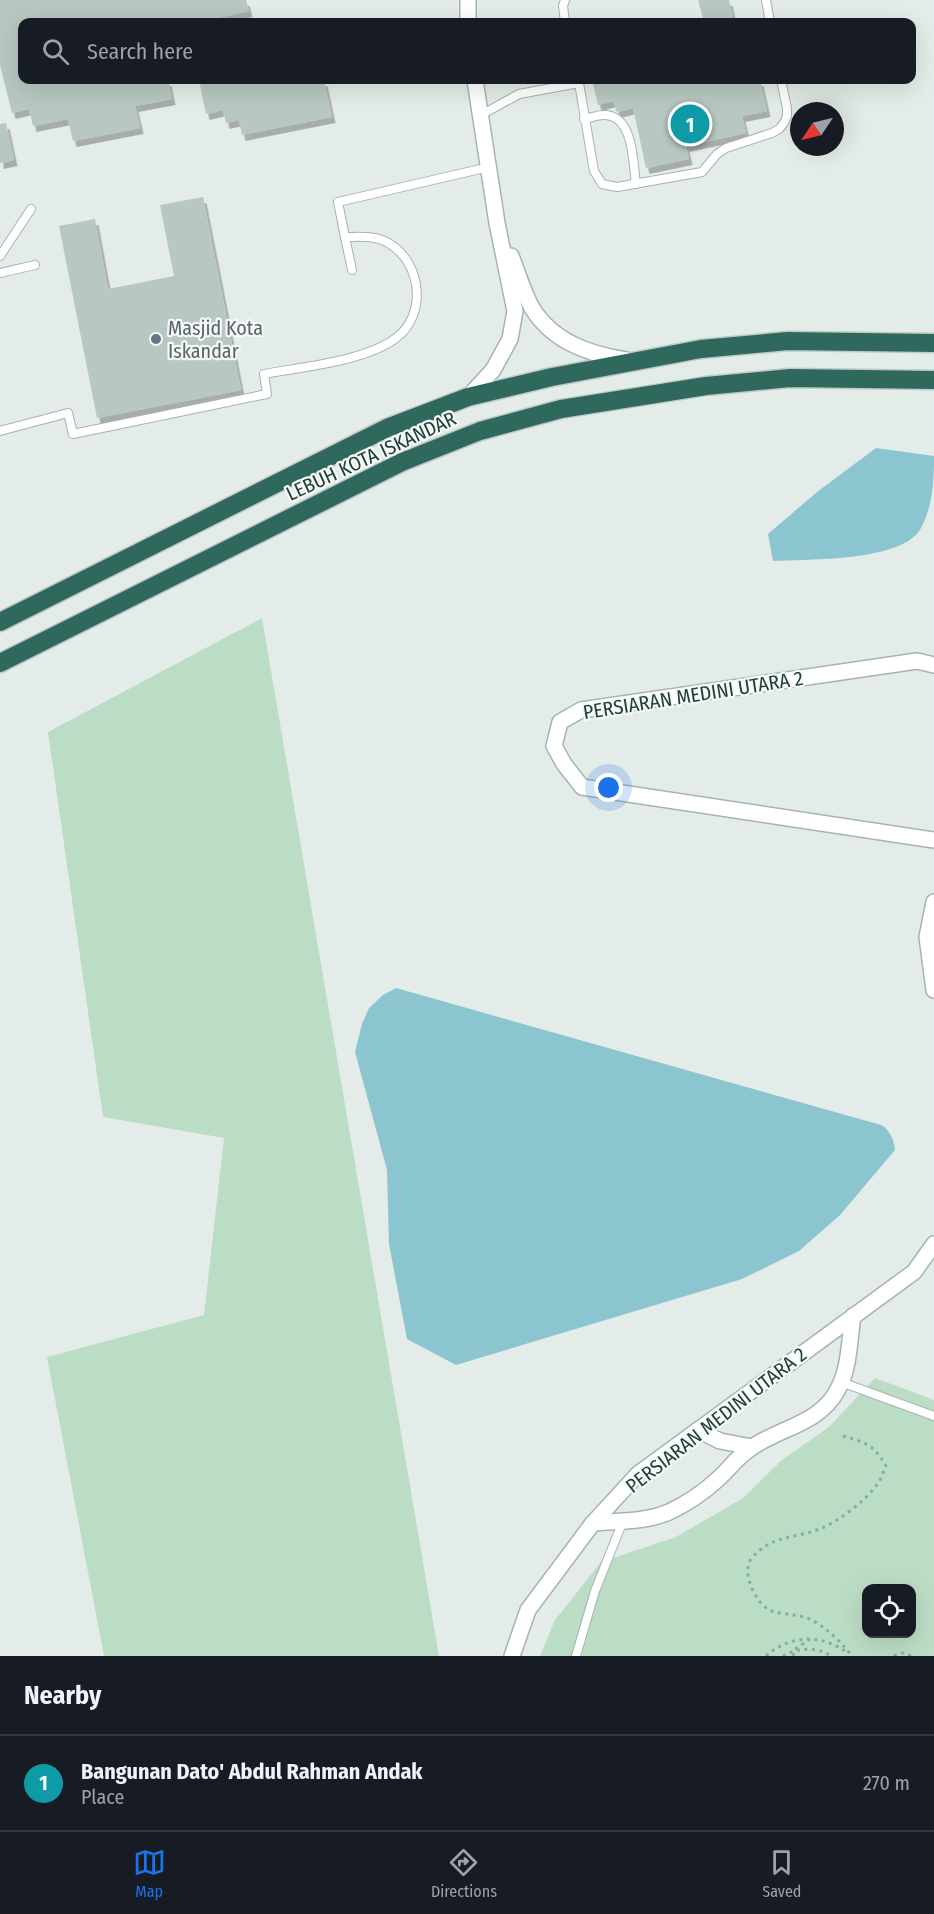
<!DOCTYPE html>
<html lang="en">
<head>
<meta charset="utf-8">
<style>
  body { margin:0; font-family:"Fira Sans Condensed",sans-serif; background:#20242c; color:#f1f3f6 }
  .controls { position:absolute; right:18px; bottom:18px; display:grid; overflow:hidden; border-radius:12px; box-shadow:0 6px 24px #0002 }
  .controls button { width:54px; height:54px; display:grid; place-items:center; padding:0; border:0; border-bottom:2px solid #363941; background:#171b24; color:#f1f3f6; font:30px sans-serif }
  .compass { position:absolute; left:790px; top:102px; width:54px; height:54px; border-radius:50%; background:#171b24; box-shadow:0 6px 24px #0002; rotate:235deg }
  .you { position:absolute; left:609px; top:788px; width:21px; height:21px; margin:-15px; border:4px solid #fff; border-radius:50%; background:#1a73e8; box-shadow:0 0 0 9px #1a73e833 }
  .badge { display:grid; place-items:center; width:39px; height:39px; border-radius:50%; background:#1a73e8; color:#fff; font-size:20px; font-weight:700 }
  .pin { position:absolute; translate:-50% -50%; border:3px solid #fff; box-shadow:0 2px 6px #0006 }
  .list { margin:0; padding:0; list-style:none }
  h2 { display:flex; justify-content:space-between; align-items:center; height:78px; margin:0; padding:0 24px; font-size:26px }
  h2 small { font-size:20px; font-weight:400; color:#9ea1a6 }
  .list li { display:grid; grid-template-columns:39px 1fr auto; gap:18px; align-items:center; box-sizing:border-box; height:96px; padding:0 24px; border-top:2px solid #363941 }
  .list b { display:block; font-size:22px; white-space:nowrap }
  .list p { margin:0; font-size:20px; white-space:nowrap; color:#9ea1a6 }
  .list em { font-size:20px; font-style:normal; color:#9ea1a6 }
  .icon { flex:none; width:33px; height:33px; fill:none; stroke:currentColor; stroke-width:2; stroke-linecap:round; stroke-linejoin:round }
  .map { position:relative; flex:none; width:934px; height:1656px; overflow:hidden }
  .search { position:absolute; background:#171b24; box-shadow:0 6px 24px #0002; left:18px; right:18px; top:18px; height:66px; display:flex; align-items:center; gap:15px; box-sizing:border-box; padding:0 21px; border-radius:12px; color:#9ea1a6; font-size:22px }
  .sheet { height:174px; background:#171b24 }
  nav { display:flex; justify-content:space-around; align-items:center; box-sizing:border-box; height:84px; border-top:2px solid #363941; background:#171b24; font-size:16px; color:#9ea1a6 }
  nav a { display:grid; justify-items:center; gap:3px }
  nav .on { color:#1a73e8 }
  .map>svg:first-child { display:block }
  .green { fill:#bcddc5; fill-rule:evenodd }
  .water { fill:#8bc5d0 }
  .building { fill:#b8c7c1; filter:url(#shadow) }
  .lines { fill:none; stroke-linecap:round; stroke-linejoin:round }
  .lane-casing { stroke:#a6b4af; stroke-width:10 }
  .street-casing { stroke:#a6b4af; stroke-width:18 }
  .highway-casing { stroke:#c1c9c7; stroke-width:21 }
  .path { stroke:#83afa2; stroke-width:3; stroke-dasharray:3 4.5; stroke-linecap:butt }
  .lane { stroke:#fff; stroke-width:8 }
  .street { stroke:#fff; stroke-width:15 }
  .highway { stroke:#2f695e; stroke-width:18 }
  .worship-dot { fill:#6b7280; stroke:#f3f9f6; stroke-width:2 }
  .labels { text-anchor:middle; stroke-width:4.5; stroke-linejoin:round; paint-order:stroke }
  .worship-label { font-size:20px; fill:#5b616d; stroke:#f3f9f6; text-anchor:start }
  .street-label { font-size:20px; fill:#233d37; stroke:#f3f9f6 }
</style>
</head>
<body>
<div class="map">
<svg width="934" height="1656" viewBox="0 0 934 1656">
  <defs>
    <filter id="shadow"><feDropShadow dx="3.5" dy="6" stdDeviation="0" flood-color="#0004"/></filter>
  </defs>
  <rect width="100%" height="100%" fill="#e3ece8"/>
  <g class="green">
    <path d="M 262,618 L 439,1656 L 104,1656 L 47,1357 L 204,1315 L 224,1138 L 103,1117 L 48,732 Z"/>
    <path d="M 875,1378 L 934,1400 L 934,1656 L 540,1656 L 555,1620 L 601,1562 L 676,1537 L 743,1498 L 782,1460 L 829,1427 ZM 866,1588 L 912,1588 L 912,1634 L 866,1634 Z"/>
  </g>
  <g class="water">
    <path d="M 876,448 L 934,456 C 934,481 933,505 921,528 C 903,562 808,559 773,561 L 768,534 L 817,492 Z"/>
    <path d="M 396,988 L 881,1125 C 890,1130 894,1140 895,1150 L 840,1215 L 799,1251 L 742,1279 L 456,1365 L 407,1339 L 389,1244 L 387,1170 L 355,1052 L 362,1024 L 369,1008 L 383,995 Z"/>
  </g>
  <g class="building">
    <path d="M 0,0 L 246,0 L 249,11 L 221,17 L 222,22 L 201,22 L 201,19 L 186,22 L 22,22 L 22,80 L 168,80 L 172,99 L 135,106 L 140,128 L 73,141 L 68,119 L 33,126 L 29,109 L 12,113 L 0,65 Z"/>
    <path d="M 698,0 L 729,0 L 734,22 L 704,22 Z"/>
    <path d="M 199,80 L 324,80 L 332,117 L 242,135 L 239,120 L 226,123 L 223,110 L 206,114 Z"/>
    <path d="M 592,80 L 760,80 L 767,111 L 742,116 L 746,133 L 686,146 L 689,159 L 646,168 L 633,108 L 617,112 L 613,101 L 598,105 Z"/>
    <path d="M 6,123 L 14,160 L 0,163 L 0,124 Z"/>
    <path d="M 203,197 L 241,390 L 97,418 L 59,226 L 95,219 L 108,289 L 174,276 L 160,205 Z"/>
  </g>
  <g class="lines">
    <g class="lane-casing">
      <g id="lane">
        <path d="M 565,0 L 563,6 L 565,22"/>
        <path d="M 766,0 L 770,22"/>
        <path d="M 579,83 L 594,171 L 602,184 L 617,187 L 702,172 L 717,154 L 726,148 L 772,133 L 779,129 L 784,123 L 787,116 L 787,108 L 781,80"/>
        <path d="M 481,115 L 519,94 L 579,83 L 579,80"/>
        <path d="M 584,119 C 590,118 597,115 604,115 C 634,115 633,163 636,184"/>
        <path d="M 345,237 L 352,270"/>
        <path d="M 0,256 L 31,209"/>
        <path d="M 0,273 L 35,265"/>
        <path d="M 0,431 L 68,413 L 73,434 L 267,394 L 264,374 C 302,367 366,361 396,338 C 427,315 422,264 390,244 C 376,235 361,237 345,237 L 338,202 L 489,167"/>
        <path d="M 841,1382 L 934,1416"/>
        <path d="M 576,1656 L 595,1591 L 623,1521"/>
      </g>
    </g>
    <g class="street-casing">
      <g id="street">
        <path d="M 468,0 L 468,22"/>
        <path d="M 511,256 C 518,273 523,292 532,308 C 553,342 589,354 626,360"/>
        <path d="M 468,397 L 493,370 L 510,339 L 515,311 L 497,223 L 475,80"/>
        <path d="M 934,665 L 917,661 L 581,710 L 560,722 L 554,746 L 564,764 L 582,787 L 934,840"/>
        <path d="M 934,902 L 927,937 L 934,990"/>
        <path d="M 698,1430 L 720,1441 L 752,1447"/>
        <path d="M 593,1523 C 618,1521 646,1522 669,1512 C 686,1504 704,1492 718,1479 C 729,1469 738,1456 751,1448 C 779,1428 819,1424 837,1391 C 850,1368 849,1341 853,1316"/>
        <path d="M 512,1656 L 528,1610 L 593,1523 L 638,1474 L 914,1272 L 934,1244"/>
      </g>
    </g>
    <g class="highway-casing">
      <g id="highway">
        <path d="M 0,622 L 387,428 L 468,397 L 552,377 L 701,349 L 788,341 L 934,343"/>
        <path d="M 0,663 L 402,462 L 480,431 L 561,409 L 706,386 L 790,378 L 934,380"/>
      </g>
    </g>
    <g class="path">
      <path d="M 843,1436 C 867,1443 873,1444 886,1466 C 883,1472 882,1478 878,1483 C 867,1500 840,1520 822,1528 C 796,1539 772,1534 752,1558 C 740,1571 756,1606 772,1611 C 784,1615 800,1614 812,1620 C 829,1630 840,1641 852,1656"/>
      <path d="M 766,1656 C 791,1634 822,1634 848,1653"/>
      <path d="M 783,1656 C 797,1648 817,1646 831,1656"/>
      <path d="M 793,1656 L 795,1649 L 810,1639"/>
      <path d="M 894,1656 L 902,1653 L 912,1656"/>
    </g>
    <use href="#lane" class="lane"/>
    <use href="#street" class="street"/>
    <use href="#highway" class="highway"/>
  </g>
  <circle class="worship-dot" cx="156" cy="339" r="6"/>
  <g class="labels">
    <g class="worship-label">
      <text x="168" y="335">Masjid Kota<tspan x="168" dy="23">Iskandar</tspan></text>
    </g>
    <g class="street-label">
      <text transform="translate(371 456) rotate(-25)" y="7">LEBUH KOTA ISKANDAR</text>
      <text transform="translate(693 695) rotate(-9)" y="7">PERSIARAN MEDINI UTARA 2</text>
      <text transform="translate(716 1420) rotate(-38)" y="7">PERSIARAN MEDINI UTARA 2</text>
    </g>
  </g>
</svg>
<div class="controls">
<button><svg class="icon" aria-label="locate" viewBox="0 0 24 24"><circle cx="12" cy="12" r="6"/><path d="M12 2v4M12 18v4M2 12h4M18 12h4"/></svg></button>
</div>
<svg class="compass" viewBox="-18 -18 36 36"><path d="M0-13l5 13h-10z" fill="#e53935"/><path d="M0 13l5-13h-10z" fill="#9ea1a6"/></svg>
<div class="you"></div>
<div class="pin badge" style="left:690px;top:124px;background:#0f9aa8">1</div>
<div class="search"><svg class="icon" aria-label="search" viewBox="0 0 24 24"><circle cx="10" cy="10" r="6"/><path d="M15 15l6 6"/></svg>Search here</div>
</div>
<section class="sheet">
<h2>Nearby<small></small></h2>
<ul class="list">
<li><span class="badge" style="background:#0f9aa8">1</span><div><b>Bangunan Dato' Abdul Rahman Andak</b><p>Place</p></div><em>270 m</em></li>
</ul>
</section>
<nav>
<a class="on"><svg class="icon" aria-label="map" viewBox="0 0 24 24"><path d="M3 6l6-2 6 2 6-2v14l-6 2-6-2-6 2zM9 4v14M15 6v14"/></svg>Map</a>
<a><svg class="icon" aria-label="directions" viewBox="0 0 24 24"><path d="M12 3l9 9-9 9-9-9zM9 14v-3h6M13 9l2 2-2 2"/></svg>Directions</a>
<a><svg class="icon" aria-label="saved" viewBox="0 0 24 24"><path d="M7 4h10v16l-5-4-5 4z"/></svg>Saved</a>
</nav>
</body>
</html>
